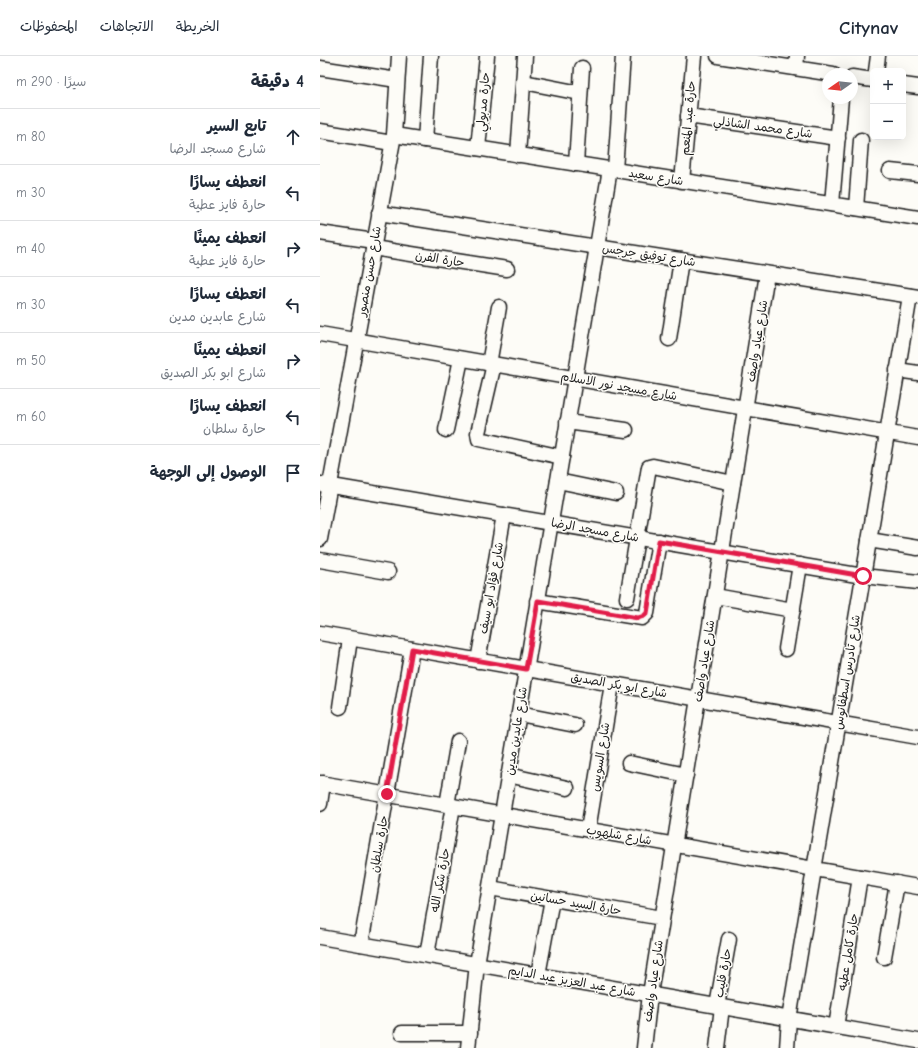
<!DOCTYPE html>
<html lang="ar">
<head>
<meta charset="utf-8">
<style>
  body { margin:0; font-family:"Comic Neue","Playpen Sans Arabic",sans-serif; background:#f2f2f3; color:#1f2937; direction:rtl }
  .controls { position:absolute; right:12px; top:12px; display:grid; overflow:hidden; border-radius:6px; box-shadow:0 4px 16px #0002 }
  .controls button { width:36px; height:36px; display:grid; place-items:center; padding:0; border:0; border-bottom:1px solid #e0e1e3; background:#fff; color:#1f2937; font:20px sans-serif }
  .compass { position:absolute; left:502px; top:12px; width:36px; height:36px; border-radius:50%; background:#fff; box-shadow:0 4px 16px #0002; rotate:256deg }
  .stop { position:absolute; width:12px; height:12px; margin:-9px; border:3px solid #e11d48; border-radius:50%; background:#fff }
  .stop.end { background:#e11d48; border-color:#fff; box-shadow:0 1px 4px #0008 }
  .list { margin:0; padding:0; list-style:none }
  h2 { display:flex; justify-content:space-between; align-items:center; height:52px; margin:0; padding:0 16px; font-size:17px }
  h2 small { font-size:13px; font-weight:400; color:#747a83 }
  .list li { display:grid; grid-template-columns:26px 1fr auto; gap:12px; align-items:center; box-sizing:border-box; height:56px; padding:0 16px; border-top:1px solid #e0e1e3 }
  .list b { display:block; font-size:15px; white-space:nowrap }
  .list p { margin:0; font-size:13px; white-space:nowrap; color:#747a83 }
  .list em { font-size:13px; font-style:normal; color:#747a83 }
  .icon { flex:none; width:22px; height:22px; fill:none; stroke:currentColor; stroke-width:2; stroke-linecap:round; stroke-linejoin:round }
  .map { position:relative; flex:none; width:598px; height:992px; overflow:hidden; direction:ltr }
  header { display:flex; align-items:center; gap:24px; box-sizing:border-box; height:56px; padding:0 20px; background:#fff; border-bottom:1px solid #e0e1e3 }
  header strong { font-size:19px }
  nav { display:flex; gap:22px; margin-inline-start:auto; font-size:14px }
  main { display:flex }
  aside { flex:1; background:#fff }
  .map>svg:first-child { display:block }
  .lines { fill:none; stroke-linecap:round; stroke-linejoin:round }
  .street-casing { stroke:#1c1c1c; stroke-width:17 }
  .street { stroke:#fdfcf7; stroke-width:14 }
  .route { stroke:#e11d48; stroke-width:5 }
  .labels { text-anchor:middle; stroke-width:3; stroke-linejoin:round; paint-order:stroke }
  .street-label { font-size:12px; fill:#1c1c1c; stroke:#fdfcf7 }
</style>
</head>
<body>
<header>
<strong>Citynav</strong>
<nav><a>الخريطة</a><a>الاتجاهات</a><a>المحفوظات</a></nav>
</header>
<main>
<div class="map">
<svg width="598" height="992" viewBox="0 0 598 992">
  <rect width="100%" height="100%" fill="#fdfcf7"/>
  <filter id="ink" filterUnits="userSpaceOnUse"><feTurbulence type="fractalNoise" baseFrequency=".025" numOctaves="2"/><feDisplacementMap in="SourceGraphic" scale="8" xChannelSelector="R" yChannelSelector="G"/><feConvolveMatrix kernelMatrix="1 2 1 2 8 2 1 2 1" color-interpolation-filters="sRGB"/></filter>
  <g filter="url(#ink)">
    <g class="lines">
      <g class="street-casing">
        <g id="street">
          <path d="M 398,0 L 513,18"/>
          <path d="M 0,12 L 77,24"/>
          <path d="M 476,12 L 477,0"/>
          <path d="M 556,15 L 558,0"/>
          <path d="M 532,21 L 553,24"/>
          <path d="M 204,26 L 260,37"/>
          <path d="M 583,29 L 598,31"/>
          <path d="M 368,60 L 518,82"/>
          <path d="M 0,75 L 72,87"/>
          <path d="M 74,79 L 598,162"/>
          <path d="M 105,84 L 111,0"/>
          <path d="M 158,92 L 167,0"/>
          <path d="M 198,99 L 205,0"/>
          <path d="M 256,108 L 262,12"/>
          <path d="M 295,114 L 303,0"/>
          <path d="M 570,115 L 598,118"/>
          <path d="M 362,125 L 374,0"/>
          <path d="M 512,148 L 521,42"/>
          <path d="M 536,152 L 541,84"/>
          <path d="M 59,157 L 598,241"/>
          <path d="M 0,177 L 54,185"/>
          <path d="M 53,192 L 187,213"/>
          <path d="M 0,278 L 598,382"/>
          <path d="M 349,283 L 361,204"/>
          <path d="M 169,308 L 179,251"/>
          <path d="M 174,308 L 158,377 L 159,383 L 242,401"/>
          <path d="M 577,314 L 598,317"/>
          <path d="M 247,366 L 306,374"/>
          <path d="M 126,374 L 141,303"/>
          <path d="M 238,425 L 296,437"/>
          <path d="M 0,428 L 543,520 L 598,526"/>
          <path d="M 0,483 L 74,79 L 79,0"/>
          <path d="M 549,484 L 598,492"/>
          <path d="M 0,504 L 68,516"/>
          <path d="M 395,540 L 473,554"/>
          <path d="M 307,542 L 329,411 L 333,410 L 413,427"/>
          <path d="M 217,545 L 322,562 L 327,557 L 339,485"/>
          <path d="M 0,577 L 598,681"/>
          <path d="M 466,593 L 480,509"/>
          <path d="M 158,605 L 184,459"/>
          <path d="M 20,651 L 30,583"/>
          <path d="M 199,658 L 255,669"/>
          <path d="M 309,707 L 366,719"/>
          <path d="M 188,719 L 247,732"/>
          <path d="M 0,727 L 598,831"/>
          <path d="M 0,748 L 3,727"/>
          <path d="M 127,749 L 138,685"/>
          <path d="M 268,774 L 292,628"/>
          <path d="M 170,832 L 342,862"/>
          <path d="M 0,881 L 598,985"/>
          <path d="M 41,888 L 92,593"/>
          <path d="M 107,899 L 133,750"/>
          <path d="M 564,901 L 577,827"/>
          <path d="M 218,919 L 232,843"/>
          <path d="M 397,950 L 409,883"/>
          <path d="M 516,971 L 540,821"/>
          <path d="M 82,977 L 150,977"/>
          <path d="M 148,992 L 157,908 L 290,113"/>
          <path d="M 324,992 L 330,938 L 447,218"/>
          <path d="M 397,992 L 402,951"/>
          <path d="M 467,992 L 469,963 L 590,240"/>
        </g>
      </g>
      <use href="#street" class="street"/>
    </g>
  </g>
  <g class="lines" filter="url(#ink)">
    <path class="route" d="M 67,738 L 92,593 L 206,613 L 218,545 L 318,562 L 324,560 L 327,557 L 339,485 L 543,520"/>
  </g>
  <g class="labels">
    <g class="street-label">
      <text transform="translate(163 46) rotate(-85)" y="4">حارة مدبولي</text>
      <text transform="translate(368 62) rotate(-85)" y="4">حارة عبد المنعم</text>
      <text transform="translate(443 71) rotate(8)" y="4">شارع محمد الشاذلي</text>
      <text transform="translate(336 121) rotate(9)" y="4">شارع سعيد</text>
      <text transform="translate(329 199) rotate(9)" y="4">شارع توفيق جرجس</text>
      <text transform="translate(120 203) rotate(9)" y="4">حارة الفرن</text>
      <text transform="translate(49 215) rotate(-80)" y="4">شارع حسن منصور</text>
      <text transform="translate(437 285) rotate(-81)" y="4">شارع عياد واصف</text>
      <text transform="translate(299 330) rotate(10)" y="4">شارع مسجد نور الاسلام</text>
      <text transform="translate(275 474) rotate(10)" y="4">شارع مسجد الرضا</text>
      <text transform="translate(171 532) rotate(-80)" y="4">شارع فؤاد ابو سيف</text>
      <text transform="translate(384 605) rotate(-81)" y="4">شارع عياد واصف</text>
      <text transform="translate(527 616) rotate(-81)" y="4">شارع تادرس اسطفانوس</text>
      <text transform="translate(299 629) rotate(10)" y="4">شارع ابو بكر الصديق</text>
      <text transform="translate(196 675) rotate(-81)" y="4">شارع عابدين مدين</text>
      <text transform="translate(280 701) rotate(-81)" y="4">شارع السويس</text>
      <text transform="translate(299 779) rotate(10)" y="4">شارع شلهوب</text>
      <text transform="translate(59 788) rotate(-80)" y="4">حارة سلطان</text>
      <text transform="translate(120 824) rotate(-80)" y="4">حارة شكر الله</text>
      <text transform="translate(256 847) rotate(10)" y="4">حارة السيد حسانين</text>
      <text transform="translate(528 896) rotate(-81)" y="4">حارة كامل عطيه</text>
      <text transform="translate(403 917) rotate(-80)" y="4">حارة فليب</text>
      <text transform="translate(252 925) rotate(10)" y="4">شارع عبد العزيز عبد الدايم</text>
      <text transform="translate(333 925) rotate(-82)" y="4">شارع عياد واصف</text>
    </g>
  </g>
</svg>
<div class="controls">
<button>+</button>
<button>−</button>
</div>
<svg class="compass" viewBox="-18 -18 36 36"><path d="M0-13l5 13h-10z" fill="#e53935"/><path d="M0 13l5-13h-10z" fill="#747a83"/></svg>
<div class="stop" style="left:543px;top:520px"></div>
<div class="stop end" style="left:67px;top:738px"></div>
</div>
<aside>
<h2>4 دقيقة<small>سيرًا · 290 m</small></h2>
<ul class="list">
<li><svg class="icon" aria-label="ahead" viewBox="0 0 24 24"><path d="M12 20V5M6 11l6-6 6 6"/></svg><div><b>تابع السير</b><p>شارع مسجد الرضا</p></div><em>80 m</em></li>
<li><svg class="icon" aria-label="left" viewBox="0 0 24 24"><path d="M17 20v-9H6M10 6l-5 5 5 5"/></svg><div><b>انعطف يسارًا</b><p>حارة فايز عطية</p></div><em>30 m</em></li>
<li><svg class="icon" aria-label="right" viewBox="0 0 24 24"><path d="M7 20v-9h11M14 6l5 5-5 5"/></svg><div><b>انعطف يمينًا</b><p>حارة فايز عطية</p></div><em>40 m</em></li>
<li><svg class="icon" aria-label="left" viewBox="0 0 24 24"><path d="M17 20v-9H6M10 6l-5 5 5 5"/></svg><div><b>انعطف يسارًا</b><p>شارع عابدين مدين</p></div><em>30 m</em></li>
<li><svg class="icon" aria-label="right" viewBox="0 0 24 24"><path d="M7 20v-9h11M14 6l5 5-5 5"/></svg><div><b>انعطف يمينًا</b><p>شارع ابو بكر الصديق</p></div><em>50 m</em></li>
<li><svg class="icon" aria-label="left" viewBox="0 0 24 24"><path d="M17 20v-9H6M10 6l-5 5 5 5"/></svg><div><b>انعطف يسارًا</b><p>حارة سلطان</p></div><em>60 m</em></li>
<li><svg class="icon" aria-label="arrive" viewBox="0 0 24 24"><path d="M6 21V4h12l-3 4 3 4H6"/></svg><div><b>الوصول إلى الوجهة</b></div></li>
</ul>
</aside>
</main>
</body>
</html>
